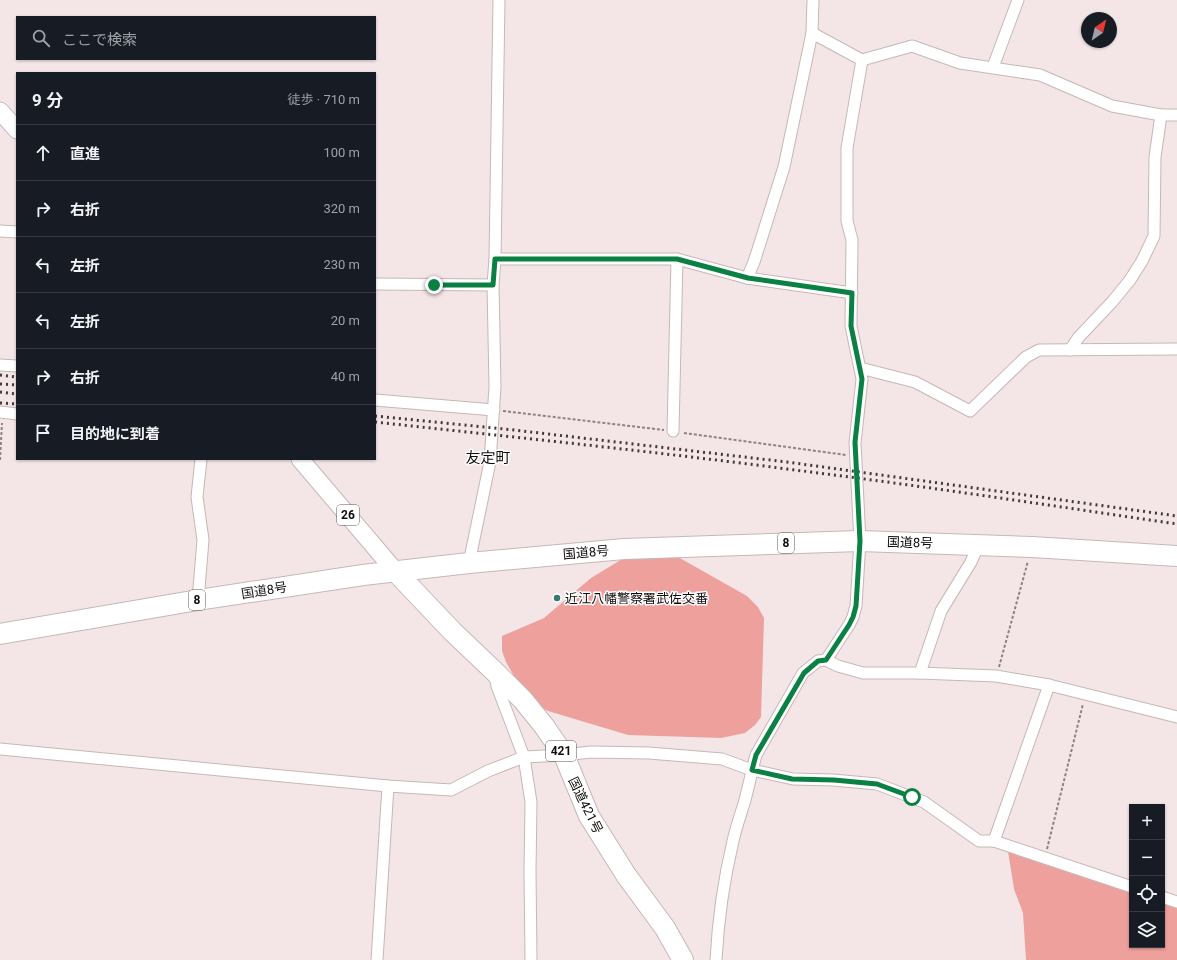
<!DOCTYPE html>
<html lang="ja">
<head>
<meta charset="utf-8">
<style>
  body { margin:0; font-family:Roboto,"Noto Sans JP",sans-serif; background:#20242c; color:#f1f3f6 }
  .controls { position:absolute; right:12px; bottom:12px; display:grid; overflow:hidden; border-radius:0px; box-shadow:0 1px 3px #0004 }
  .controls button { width:36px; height:36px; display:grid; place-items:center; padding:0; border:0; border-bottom:1px solid #363941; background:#171b24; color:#f1f3f6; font:20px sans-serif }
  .compass { position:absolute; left:1081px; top:12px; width:36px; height:36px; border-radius:50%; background:#171b24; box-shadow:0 1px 3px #0004; rotate:35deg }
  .stop { position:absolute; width:12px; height:12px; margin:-9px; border:3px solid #0b8043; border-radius:50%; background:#fff }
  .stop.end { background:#0b8043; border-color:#fff; box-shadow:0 1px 4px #0008 }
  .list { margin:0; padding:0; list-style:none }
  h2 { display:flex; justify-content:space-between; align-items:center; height:52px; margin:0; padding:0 16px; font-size:17px }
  h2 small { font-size:13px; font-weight:400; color:#9ea1a6 }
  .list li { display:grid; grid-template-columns:26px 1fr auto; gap:12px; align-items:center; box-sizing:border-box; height:56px; padding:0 16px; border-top:1px solid #363941 }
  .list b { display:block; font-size:15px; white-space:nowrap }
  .list em { font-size:13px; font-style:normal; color:#9ea1a6 }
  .icon { flex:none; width:22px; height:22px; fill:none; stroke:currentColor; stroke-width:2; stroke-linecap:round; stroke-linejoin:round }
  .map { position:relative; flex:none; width:1177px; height:960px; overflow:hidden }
  .search { position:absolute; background:#171b24; box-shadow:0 1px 3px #0004; left:16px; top:16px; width:360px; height:44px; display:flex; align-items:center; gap:10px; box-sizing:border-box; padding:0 14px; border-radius:0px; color:#9ea1a6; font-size:15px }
  .panel { position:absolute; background:#171b24; box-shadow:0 1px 3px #0004; left:16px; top:72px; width:360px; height:388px; border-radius:0px }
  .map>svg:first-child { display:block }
  .green { fill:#eea09d }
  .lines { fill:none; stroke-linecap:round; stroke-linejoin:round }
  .street-casing { stroke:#c5b8b7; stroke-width:13 }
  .primary-casing { stroke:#c5b8b7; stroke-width:19 }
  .highway-casing { stroke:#c5b8b7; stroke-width:22 }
  .path { stroke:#8d8383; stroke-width:2; stroke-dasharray:3 2; stroke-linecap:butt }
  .street { stroke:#fff; stroke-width:11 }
  .primary { stroke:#fff; stroke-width:17 }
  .highway { stroke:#fff; stroke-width:20 }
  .rail { stroke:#403939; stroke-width:3; stroke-dasharray:2 4; stroke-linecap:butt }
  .route { stroke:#0b8043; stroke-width:5 }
  .poi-dot { fill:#357a6e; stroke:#fff; stroke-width:1.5 }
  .labels { text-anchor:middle; stroke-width:3; stroke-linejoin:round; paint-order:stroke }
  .shield { fill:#fff; stroke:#585555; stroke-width:1 }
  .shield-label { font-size:12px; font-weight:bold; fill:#110c0c }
  .street-label { font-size:13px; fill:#110c0c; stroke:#fff }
  .poi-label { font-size:13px; fill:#110c0c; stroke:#fff; text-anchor:start }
  .quarter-label { font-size:15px; fill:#110c0c; stroke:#fff }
</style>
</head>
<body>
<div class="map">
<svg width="1177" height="960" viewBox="0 0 1177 960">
  <rect width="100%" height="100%" fill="#f4e6e6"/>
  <g class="green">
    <path d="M 632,553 L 678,557 L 747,596 L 758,607 L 764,618 L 761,717 L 755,725 L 745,733 L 721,738 L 628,735 L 548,711 L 535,704 L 522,690 L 506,662 L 502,651 L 502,636 L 544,618 L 591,578 Z"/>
    <path d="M 1008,851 L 1132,892 L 1132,945 L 1162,945 L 1162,902 L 1177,907 L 1177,960 L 1026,960 L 1023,913 L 1014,889 Z"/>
  </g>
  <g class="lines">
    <g class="street-casing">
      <g id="street">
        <path d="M 812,33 L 862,60 L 912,46 L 960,63 L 1040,75 L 1112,106 L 1161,115 L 1177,115"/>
        <path d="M 993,67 L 1018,0"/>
        <path d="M 0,231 L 17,232"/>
        <path d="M 495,259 L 677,259"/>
        <path d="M 747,278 L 852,293"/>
        <path d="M 375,284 L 493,285"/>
        <path d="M 1070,350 L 1078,338 L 1112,302 L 1130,280 L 1142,261 L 1154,236 L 1155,157 L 1161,115"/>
        <path d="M 0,365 L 17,366"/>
        <path d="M 860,368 L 915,382 L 970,411 L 1026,357 L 1039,350 L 1177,349"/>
        <path d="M 375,400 L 494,410"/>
        <path d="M 0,412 L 17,414"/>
        <path d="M 673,431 L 677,259 L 747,278 L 754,262 L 784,167 L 812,33 L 813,0"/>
        <path d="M 469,563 L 490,462 L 495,387 L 493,285 L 495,259 L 499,0"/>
        <path d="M 198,600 L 203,540 L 197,497 L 201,459"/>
        <path d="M 826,660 L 849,625 L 853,617 L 856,606 L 860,541 L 855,443 L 862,379 L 851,326 L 852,240 L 847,221 L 847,148 L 862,60"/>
        <path d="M 920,673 L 941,611 L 971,562 L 979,544"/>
        <path d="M 495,675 L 497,686 L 524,757 L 531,802 L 530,871 L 531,960"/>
        <path d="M 0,749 L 388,786 L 451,790 L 488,771 L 524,757 L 564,755 L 591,752 L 649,753 L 722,759 L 752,770 L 793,779 L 833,780 L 877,784 L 924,802 L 979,841 L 994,841 L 1132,887"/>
        <path d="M 994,841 L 1049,685"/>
        <path d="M 1162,897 L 1177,902"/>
        <path d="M 377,960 L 388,786"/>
        <path d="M 716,960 C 718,921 724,879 733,841 C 736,827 741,814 745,800 C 749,785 752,770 756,755 L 803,673 L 818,661 L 826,660 L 838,666 L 863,673 L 920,673 L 996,676 L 1049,685 L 1177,717"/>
      </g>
    </g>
    <g class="primary-casing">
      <g id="primary">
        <path d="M 0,111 L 17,130"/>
        <path d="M 300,459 L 396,572"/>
      </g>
    </g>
    <g class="highway-casing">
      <g id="highway">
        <path d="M 396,572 L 453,632 L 494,671 L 523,700 L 544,726 L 564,755 L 589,816 L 626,875 L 665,928 L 683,960"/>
        <path d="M 0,634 L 198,600 L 363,575 L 469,563 L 624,549 L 860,541 L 1032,547 L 1177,556"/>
      </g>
    </g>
    <g class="path">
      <path d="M 503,411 L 664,430"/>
      <path d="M 684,433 L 846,455"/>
      <path d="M 0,460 L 2,423"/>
      <path d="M 999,667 L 1028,561"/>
      <path d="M 1047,849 L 1083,704"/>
    </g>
    <use href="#street" class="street"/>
    <use href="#primary" class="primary"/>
    <use href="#highway" class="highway"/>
    <g class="rail">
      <path d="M 0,375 L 17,377"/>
      <path d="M 0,384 L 17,385"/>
      <path d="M 0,392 L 17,394"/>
      <path d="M 0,403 L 17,404"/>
      <path d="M 375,416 L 514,430 L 787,462 L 1177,516"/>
      <path d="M 375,422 C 512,437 650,451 787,469 C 917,485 1047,505 1177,524"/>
    </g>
  </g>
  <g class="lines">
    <path class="route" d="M 434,285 L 493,285 L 495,259 L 677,259 L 748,278 L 852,293 L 851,326 L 862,379 L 855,442 L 860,541 L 856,606 L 853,617 L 849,625 L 826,660 L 818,661 L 804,673 L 756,755 L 752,770 L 792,779 L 834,780 L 877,784 L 912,797"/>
  </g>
  <circle class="poi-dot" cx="557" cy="598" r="4"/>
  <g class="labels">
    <g class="shield">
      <rect x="337" y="505" width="22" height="20" rx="3"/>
      <rect x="778" y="533" width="16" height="20" rx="3"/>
      <rect x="189" y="590" width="16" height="20" rx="3"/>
      <rect x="546" y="741" width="30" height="20" rx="3"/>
    </g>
    <g class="shield-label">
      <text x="348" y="519">26</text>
      <text x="786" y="547">8</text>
      <text x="197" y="604">8</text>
      <text x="561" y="755">421</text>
    </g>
    <g class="street-label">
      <text transform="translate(910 542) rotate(2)" y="5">国道8号</text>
      <text transform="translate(586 552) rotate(-5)" y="5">国道8号</text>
      <text transform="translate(264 590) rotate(-9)" y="5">国道8号</text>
      <text transform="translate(586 805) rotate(64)" y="5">国道421号</text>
    </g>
    <g class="poi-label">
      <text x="565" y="603">近江八幡警察署武佐交番</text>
    </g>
    <g class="quarter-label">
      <text x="488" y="463">友定町</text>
    </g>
  </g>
</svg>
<div class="controls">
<button>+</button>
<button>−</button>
<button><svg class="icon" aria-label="locate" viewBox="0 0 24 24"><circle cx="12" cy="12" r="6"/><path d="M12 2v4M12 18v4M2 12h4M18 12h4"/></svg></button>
<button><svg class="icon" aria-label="layers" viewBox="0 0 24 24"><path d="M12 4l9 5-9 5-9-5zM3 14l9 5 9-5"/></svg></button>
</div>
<svg class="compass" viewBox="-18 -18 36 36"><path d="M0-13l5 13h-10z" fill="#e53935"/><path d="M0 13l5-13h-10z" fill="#9ea1a6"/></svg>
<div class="stop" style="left:912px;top:797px"></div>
<div class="stop end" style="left:434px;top:285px"></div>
<div class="search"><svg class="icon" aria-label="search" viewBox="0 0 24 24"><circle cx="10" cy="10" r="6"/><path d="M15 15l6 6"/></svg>ここで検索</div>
<section class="panel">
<h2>9 分<small>徒歩 · 710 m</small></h2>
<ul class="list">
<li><svg class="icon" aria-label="ahead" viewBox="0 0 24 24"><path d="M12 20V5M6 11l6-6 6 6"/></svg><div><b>直進</b></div><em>100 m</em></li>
<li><svg class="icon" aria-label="right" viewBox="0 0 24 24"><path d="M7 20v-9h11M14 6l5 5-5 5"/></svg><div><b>右折</b></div><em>320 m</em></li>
<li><svg class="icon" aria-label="left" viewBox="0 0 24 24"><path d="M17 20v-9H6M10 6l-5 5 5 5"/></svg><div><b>左折</b></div><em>230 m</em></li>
<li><svg class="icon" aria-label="left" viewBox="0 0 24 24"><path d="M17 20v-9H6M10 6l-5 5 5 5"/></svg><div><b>左折</b></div><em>20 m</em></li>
<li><svg class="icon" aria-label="right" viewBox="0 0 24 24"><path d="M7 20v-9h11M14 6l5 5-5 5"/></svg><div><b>右折</b></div><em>40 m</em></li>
<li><svg class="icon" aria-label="arrive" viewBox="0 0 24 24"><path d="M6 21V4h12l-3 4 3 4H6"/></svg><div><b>目的地に到着</b></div></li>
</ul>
</section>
</div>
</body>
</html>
